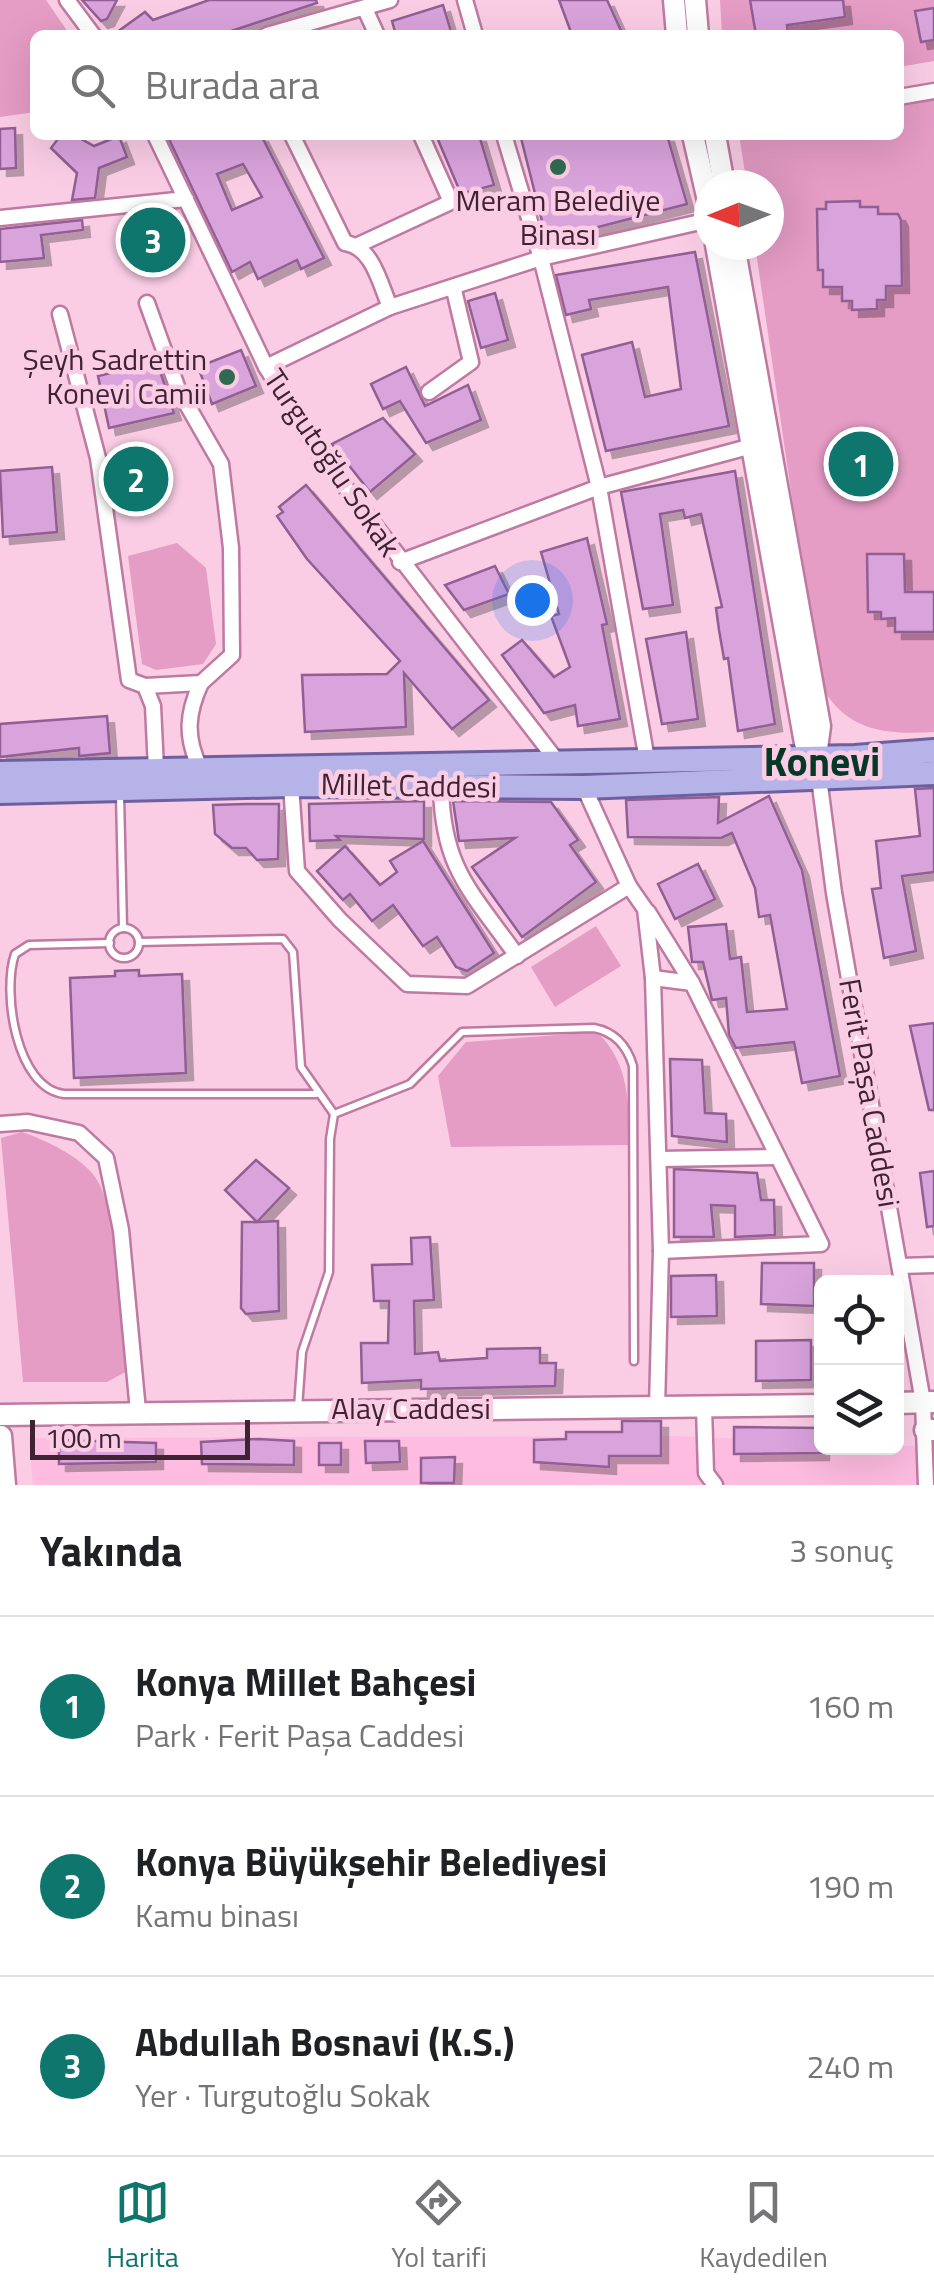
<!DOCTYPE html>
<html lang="tr">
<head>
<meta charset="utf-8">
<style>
  body { margin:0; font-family:"Titillium Web",sans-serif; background:#f6f6f6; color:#202124 }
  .controls { position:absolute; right:30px; bottom:30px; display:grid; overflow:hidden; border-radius:15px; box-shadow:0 10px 40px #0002 }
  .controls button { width:90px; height:90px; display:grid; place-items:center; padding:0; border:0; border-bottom:2px solid #e0e0e0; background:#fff; color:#202124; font:50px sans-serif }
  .compass { position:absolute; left:694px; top:170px; width:90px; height:90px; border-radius:50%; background:#fff; box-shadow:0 10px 40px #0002; rotate:269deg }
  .scale { position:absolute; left:30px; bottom:25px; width:220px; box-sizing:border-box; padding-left:10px; border:5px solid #3f2333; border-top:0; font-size:28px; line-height:35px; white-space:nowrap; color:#3f2333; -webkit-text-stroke:8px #facde5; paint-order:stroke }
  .you { position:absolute; left:532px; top:600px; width:35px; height:35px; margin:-25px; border:8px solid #fff; border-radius:50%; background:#1a73e8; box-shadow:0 0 0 15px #1a73e833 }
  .badge { display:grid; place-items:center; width:65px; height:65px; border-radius:50%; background:#0f766e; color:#fff; font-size:32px; font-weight:700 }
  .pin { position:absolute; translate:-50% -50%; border:5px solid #fff; box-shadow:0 2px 10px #0006 }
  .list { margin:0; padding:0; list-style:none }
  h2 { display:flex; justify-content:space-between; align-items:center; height:130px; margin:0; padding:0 40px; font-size:42px }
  h2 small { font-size:32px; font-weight:400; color:#757577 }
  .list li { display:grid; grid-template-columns:65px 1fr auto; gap:30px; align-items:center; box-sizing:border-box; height:180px; padding:0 40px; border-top:2px solid #e0e0e0 }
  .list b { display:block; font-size:38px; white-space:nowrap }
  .list p { margin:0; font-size:32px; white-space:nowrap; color:#757577 }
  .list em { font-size:32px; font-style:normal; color:#757577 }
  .icon { flex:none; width:55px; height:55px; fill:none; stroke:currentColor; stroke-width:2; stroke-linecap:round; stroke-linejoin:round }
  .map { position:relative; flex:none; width:934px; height:1485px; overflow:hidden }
  .search { position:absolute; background:#fff; box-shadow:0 10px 40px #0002; left:30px; right:30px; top:30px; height:110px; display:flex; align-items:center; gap:25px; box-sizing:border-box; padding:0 35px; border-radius:15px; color:#757577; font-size:38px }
  .sheet { height:670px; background:#fff }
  nav { display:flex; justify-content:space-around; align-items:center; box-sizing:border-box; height:140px; border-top:2px solid #e0e0e0; background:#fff; font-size:28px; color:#757577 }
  nav a { display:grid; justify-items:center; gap:5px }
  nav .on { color:#0f766e }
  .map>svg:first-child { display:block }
  .built { fill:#fdbce0 }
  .green { fill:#e59cc5 }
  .building { fill:#d9a3dc; stroke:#915f94; stroke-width:2.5; fill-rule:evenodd; filter:url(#shadow) }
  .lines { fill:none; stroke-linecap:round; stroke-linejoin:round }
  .lane-casing { stroke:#bf7aa2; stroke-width:11 }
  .street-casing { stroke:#bf7aa2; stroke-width:19 }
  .secondary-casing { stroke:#bf7aa2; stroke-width:25 }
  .primary-casing { stroke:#6d609e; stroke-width:28 }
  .lane { stroke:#fff; stroke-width:6 }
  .street { stroke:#fff; stroke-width:14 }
  .secondary { stroke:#fff; stroke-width:20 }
  .primary { stroke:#b6b3e8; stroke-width:22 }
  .poi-dot { fill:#306a53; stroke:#facde5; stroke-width:4 }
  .labels { text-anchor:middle; stroke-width:9; stroke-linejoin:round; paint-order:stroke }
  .poi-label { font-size:30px; fill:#3f2333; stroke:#facde5 }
  .street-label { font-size:30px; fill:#3f2333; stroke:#facde5 }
  .district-label { font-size:40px; font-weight:bold; fill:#063827; stroke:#facde5 }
</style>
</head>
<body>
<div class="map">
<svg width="934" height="1485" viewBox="0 0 934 1485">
  <defs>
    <filter id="shadow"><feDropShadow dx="7" dy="7" stdDeviation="0" flood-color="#0004"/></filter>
  </defs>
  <rect width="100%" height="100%" fill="#facde5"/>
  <path class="built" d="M 669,1436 L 821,1441 L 822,1448 L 934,1445 L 934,1485 L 33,1485 L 29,1438 Z"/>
  <g class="green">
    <path d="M 0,0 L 46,0 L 70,35 L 35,35 L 35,112 L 0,117 Z"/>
    <path d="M 720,0 L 934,0 L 934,61 L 899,67 L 899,35 L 722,35 Z"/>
    <path d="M 934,97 L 934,732 C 883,735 845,731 819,682 L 755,245 L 769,245 L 769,185 L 747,185 L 739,135 L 899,135 L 899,103 Z"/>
    <path d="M 177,543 L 206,568 L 216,644 L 203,664 L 156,670 L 142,664 L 128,556 Z"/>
    <path d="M 596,926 L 621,966 L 555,1007 L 531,967 Z"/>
    <path d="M 597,1032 C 630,1064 628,1101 630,1145 L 451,1147 L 438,1076 L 466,1042 Z"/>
    <path d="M 22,1132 C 45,1140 80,1156 95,1177 C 119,1210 124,1325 129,1370 L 107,1382 L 23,1382 L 1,1138 Z"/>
  </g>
  <g class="building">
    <path d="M 82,0 L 117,0 L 107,19 L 101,21 Z"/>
    <path d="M 209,0 L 316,0 L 317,3 L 219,35 L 113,35 L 145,12 L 153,20 Z"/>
    <path d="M 559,0 L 607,0 L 623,35 L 572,35 Z"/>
    <path d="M 750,0 L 843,0 L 845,17 L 787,25 L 788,35 L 756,35 Z"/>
    <path d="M 443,5 L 452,35 L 396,35 L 392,21 Z"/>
    <path d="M 934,8 L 934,40 L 921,42 L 915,11 Z"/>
    <path d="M 15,128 L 16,168 L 0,169 L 0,129 Z"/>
    <path d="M 61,135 L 74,135 L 94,146 L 119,136 L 127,157 L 99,168 L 95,198 L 72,200 L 77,173 L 51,148 Z"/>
    <path d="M 167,135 L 261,135 L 324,258 L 301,269 L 297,260 L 258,279 L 250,262 L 232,272 ZM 243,164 L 262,197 L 232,210 L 217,174 Z"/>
    <path d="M 436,135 L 479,135 L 494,185 L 461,194 Z"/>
    <path d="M 533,135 L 667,135 L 687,204 L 552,239 L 546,237 L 521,138 Z"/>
    <path d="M 860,201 L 860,207 L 878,207 L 878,214 L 898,214 L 901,220 L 902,286 L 886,286 L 886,300 L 877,300 L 877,309 L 852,310 L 852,301 L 842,301 L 842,287 L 823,287 L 823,270 L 818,270 L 817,209 L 826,209 L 826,202 Z"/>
    <path d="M 82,220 L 83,230 L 41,235 L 44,258 L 0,262 L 0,229 Z"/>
    <path d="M 158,224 L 169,244 L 148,256 L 137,236 Z"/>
    <path d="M 695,252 L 729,426 L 606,451 L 582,355 L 632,342 L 645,397 L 681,389 L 668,287 L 589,300 L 591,309 L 566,315 L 556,275 Z"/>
    <path d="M 495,293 L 508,340 L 481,348 L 468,301 Z"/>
    <path d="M 241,350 L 256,386 L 212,404 L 198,367 Z"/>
    <path d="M 157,362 L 174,413 L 109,428 L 98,376 Z"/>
    <path d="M 406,367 L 425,406 L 468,385 L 481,420 L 426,443 L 400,401 L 383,409 L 371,384 Z"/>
    <path d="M 383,418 L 415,454 L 370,492 L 332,444 Z"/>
    <path d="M 52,467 L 57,532 L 3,537 L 0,471 Z"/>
    <path d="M 735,471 L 775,724 L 738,731 L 728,658 L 724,659 L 719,630 L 716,608 L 722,607 L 701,514 L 685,518 L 683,510 L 660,514 L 673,605 L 643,609 L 621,492 Z"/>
    <path d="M 306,485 L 489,700 L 452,729 L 404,673 L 406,727 L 305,732 L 302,675 L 387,674 L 400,661 L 307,559 L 277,516 L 283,512 L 279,507 Z"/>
    <path d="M 587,538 L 607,624 L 602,625 L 620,719 L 578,726 L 575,705 L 544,713 L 502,655 L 522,640 L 554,677 L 570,667 L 551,616 L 559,614 L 541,552 Z"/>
    <path d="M 867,554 L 904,554 L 905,592 L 934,592 L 934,632 L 895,632 L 895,618 L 881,619 L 881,612 L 868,612 Z"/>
    <path d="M 495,566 L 509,594 L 464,610 L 445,585 Z"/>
    <path d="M 686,632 L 698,719 L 662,724 L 646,639 Z"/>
    <path d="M 107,716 L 110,753 L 79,756 L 79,748 L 0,757 L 0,724 Z"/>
    <path d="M 934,788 L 934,872 L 902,876 L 916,951 L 884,958 L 872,889 L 881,888 L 876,841 L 920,836 L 915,789 Z"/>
    <path d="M 769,796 L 802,870 L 840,1076 L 802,1083 L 794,1042 L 736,1048 L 729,1035 L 726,998 L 712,1000 L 703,962 L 692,962 L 688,927 L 726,924 L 730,959 L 741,957 L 747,1012 L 787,1009 L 770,915 L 759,917 L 755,888 L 732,833 L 721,838 L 628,837 L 626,800 L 719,797 L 718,823 Z"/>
    <path d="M 424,801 L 424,839 L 336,836 L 340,840 L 310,841 L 309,804 Z"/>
    <path d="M 453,801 L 551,802 L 578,840 L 570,845 L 596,882 L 522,937 L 472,867 L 515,838 L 459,841 Z"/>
    <path d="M 246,804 L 279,804 L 278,859 L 257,860 L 246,848 L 232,848 L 215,834 L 213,805 Z"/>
    <path d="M 423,841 L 494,953 L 467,971 L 456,967 L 437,937 L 423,946 L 393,905 L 372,921 L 350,894 L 343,900 L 317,871 L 345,846 L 380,885 L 397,872 L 390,861 Z"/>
    <path d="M 698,864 L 715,899 L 675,919 L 658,884 Z"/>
    <path d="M 139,970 L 139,976 L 182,974 L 186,1073 L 74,1078 L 70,978 L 115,976 L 115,971 Z"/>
    <path d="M 934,1023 L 934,1110 L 929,1110 L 910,1026 Z"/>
    <path d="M 670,1059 L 702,1060 L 705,1113 L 726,1114 L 727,1142 L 672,1136 Z"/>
    <path d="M 256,1160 L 289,1188 L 257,1222 L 278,1221 L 279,1311 L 246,1314 L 241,1308 L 242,1222 L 257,1222 L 225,1190 Z"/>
    <path d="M 674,1169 L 757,1173 L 761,1200 L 774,1200 L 775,1235 L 735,1237 L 735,1206 L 711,1205 L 714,1237 L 674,1237 Z"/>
    <path d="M 934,1171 L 934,1226 L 927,1227 L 920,1173 Z"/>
    <path d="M 430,1237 L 434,1300 L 414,1301 L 415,1354 L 438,1352 L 440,1361 L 487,1358 L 487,1349 L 540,1348 L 540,1363 L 556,1363 L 555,1386 L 421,1389 L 421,1380 L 362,1383 L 361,1343 L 388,1343 L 389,1301 L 374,1301 L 372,1265 L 412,1264 L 411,1238 Z"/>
    <path d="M 762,1263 L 814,1263 L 814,1306 L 761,1304 Z"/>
    <path d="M 716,1275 L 717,1316 L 671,1317 L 671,1276 Z"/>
    <path d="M 811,1340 L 811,1380 L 756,1381 L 756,1341 Z"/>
    <path d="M 622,1421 L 661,1421 L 661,1456 L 609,1456 L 609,1467 L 534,1462 L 534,1440 L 566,1439 L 566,1432 L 622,1432 Z"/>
    <path d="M 734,1427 L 822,1428 L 822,1453 L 734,1454 Z"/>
    <path d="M 258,1439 L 294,1441 L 294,1465 L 202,1464 L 201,1442 Z"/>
    <path d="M 59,1440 L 156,1443 L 156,1462 L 59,1464 Z"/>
    <path d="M 365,1441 L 399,1441 L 400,1462 L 366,1463 Z"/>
    <rect x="319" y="1443" width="22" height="22"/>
    <path d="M 455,1457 L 454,1483 L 421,1483 L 421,1458 Z"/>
  </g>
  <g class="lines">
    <g class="lane-casing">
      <g id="lane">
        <path d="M 120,795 L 123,928"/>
        <circle cx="124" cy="943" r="15"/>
        <path d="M 139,942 L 283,939 L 293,952 L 301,1067 L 334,1114"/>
        <path d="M 110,943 L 29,945 L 15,954 C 2,992 16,1088 64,1094 L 316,1094"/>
        <path d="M 298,1408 L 302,1352 L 329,1272 L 330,1139 L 334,1114 L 410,1084 L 462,1032 L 594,1028 C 615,1032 627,1046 633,1066 L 634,1361"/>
      </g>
    </g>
    <g class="street-casing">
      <g id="street">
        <path d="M 67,0 L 93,35"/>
        <path d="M 465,0 L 475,35"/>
        <path d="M 365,9 L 377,35"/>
        <path d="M 267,35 L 390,0"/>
        <path d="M 899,97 L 934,91"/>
        <path d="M 155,135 L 266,367 L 322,457 L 557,761"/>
        <path d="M 292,135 L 345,243 C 373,247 380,284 390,307"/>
        <path d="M 504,135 L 541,258 L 599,487 L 647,760"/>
        <path d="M 0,218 L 186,199"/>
        <path d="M 358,245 L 451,202 L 421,135"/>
        <path d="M 60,314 L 98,458 L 129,680 L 145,686 L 153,706 L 156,769"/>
        <path d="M 266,367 L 390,307 L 541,258 L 709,220"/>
        <path d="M 429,392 L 471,362 L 454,290"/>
        <path d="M 400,562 L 599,487 L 752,446"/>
        <path d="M 145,686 L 201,683 L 232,655 L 231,548 L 221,464 L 178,389 L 147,303"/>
        <path d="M 200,768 C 185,737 187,713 201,683"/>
        <path d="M 818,770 L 834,893 L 923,1402 L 926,1485"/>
        <path d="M 291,785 L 297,871 L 340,920 L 407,984 L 467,986 L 629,886"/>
        <path d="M 584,787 L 629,886 L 645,909 L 653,978 L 661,1251 L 657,1408"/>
        <path d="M 441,788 C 443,870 472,892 517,956"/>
        <path d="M 648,912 L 692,983"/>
        <path d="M 653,978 L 692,983 L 821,1244 L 661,1251"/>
        <path d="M 0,1124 L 28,1122 L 79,1133 L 106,1158 L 121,1230 L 138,1411"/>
        <path d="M 659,1159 L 776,1157"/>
        <path d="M 900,1266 L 934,1265"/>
        <path d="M 704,1408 L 706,1473 L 715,1485"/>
      </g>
    </g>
    <g class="secondary-casing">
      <g id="secondary">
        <path d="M 674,0 L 677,35"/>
        <path d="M 695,0 L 698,35"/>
        <path d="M 693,135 L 709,205"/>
        <path d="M 715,135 L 724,185"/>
        <path d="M 716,245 L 805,743 L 816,756"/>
        <path d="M 734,245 L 820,726 L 816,756"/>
        <path d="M 896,1403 L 934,1402"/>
        <path d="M 0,1415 L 822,1405"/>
        <path d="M 925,1430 L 934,1430"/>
        <path d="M 1,1436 L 5,1485"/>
      </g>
    </g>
    <g class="primary-casing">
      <g id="primary">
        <path d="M 0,773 L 855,757 L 934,751"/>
        <path d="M 0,792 L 291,785 L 584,787 L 934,773"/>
      </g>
    </g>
    <use href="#lane" class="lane"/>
    <use href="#street" class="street"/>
    <use href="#secondary" class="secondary"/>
    <use href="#primary" class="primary"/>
  </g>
  <g class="poi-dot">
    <circle cx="558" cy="167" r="10"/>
    <circle cx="227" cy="377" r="10"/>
  </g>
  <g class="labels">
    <g class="poi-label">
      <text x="558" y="211">Meram Belediye<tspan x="558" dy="34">Binası</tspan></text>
      <text x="207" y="370" text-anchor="end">Şeyh Sadrettin<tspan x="207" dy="34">Konevi Camii</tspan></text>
    </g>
    <g class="street-label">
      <text transform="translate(332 463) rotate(56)" y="10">Turgutoğlu Sokak</text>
      <text transform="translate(409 786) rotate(1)" y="10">Millet Caddesi</text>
      <text transform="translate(869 1093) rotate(80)" y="10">Ferit Paşa Caddesi</text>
      <text x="411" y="1419">Alay Caddesi</text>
    </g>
    <g class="district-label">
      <text x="822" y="776">Konevi</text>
    </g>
  </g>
</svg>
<div class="controls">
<button><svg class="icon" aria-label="locate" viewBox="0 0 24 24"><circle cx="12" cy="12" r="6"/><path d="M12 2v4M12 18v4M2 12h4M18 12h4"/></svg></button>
<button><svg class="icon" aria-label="layers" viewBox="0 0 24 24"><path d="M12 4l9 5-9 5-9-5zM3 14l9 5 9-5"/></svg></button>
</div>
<svg class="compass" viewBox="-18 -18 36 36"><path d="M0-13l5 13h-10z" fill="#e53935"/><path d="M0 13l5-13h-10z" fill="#757577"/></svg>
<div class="scale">100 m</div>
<div class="you"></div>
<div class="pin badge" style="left:861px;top:464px">1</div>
<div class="pin badge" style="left:136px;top:479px">2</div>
<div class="pin badge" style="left:153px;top:240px">3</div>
<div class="search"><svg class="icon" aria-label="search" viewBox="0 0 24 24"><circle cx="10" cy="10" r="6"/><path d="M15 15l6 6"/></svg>Burada ara</div>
</div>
<section class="sheet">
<h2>Yakında<small>3 sonuç</small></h2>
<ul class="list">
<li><span class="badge">1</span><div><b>Konya Millet Bahçesi</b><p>Park · Ferit Paşa Caddesi</p></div><em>160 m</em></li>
<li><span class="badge">2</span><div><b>Konya Büyükşehir Belediyesi</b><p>Kamu binası</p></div><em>190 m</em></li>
<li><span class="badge">3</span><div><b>Abdullah Bosnavi (K.S.)</b><p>Yer · Turgutoğlu Sokak</p></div><em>240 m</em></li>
</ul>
</section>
<nav>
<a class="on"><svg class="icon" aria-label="map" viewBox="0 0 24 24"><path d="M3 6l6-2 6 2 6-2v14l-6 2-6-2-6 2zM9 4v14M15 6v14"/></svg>Harita</a>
<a><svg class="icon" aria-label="directions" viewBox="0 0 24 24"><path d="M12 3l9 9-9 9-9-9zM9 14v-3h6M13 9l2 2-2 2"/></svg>Yol tarifi</a>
<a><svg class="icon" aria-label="saved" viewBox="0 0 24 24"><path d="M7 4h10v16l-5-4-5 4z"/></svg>Kaydedilen</a>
</nav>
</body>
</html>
